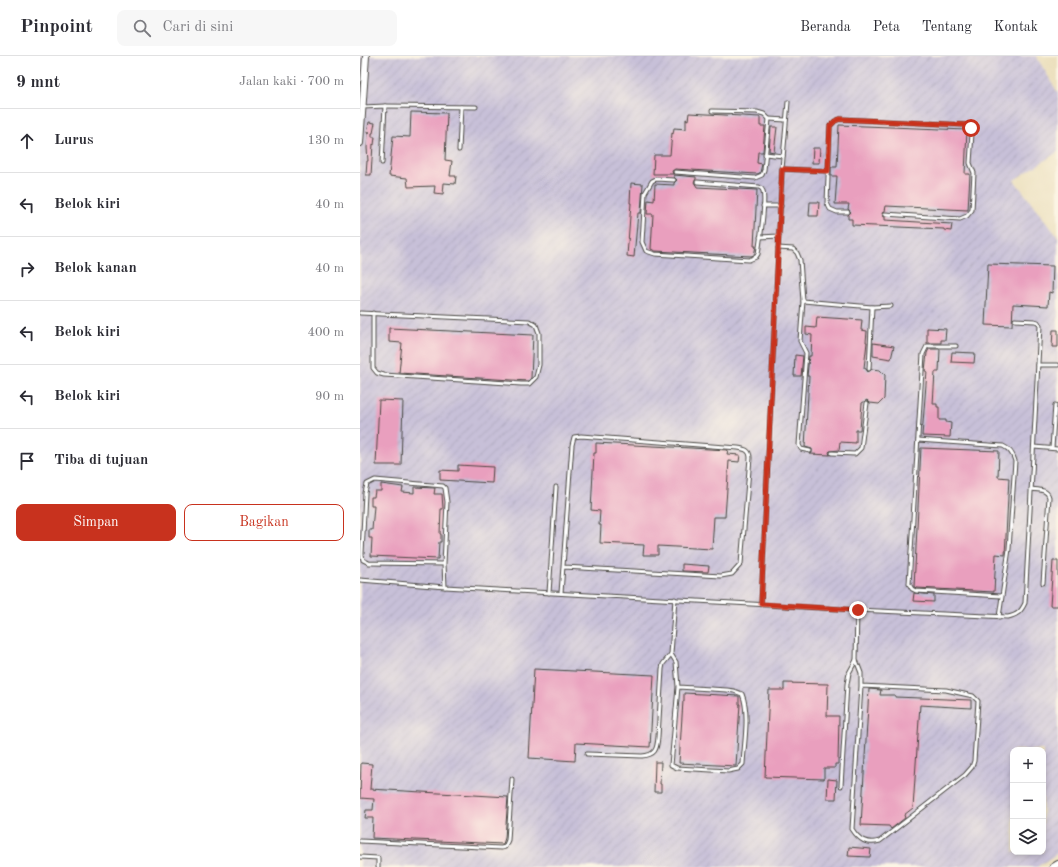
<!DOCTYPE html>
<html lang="id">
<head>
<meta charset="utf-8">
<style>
  body { margin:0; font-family:"Old Standard TT",serif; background:#f7f7f7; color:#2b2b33 }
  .controls { position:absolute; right:12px; bottom:12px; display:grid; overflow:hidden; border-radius:8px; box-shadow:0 2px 6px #0003 }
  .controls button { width:36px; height:36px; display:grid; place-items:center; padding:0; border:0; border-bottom:1px solid #e1e1e2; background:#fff; color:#2b2b33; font:20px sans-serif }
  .stop { position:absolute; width:12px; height:12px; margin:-9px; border:3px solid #c8321e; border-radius:50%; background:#fff }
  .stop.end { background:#c8321e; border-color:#fff; box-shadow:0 1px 4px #0008 }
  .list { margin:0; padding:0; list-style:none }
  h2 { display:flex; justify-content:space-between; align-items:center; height:52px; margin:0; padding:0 16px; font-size:17px }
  h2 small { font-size:13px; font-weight:400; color:#7c7c81 }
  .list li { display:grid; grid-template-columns:26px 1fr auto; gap:12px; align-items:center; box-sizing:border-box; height:64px; padding:0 16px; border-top:1px solid #e1e1e2 }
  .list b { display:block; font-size:15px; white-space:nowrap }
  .list em { font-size:13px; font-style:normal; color:#7c7c81 }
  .actions { display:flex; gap:8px; padding:12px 16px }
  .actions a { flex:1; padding:9px 0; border:1px solid #c8321e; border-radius:8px; text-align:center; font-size:14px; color:#c8321e }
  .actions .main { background:#c8321e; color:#fff }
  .icon { flex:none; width:22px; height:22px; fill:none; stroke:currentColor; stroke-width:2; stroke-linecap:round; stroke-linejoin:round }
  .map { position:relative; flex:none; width:698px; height:811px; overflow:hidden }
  header { display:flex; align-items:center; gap:24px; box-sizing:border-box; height:56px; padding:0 20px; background:#fff; border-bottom:1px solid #e1e1e2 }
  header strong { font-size:19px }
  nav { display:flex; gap:22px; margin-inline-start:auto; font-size:14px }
  .search { width:280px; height:36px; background:#f7f7f7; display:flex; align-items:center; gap:10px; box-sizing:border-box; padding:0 14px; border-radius:8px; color:#7c7c81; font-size:15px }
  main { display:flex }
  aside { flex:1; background:#fff }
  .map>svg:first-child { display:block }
  .industrial { fill:url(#industrial-furrows); fill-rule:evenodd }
  .building { fill:#e99fbe }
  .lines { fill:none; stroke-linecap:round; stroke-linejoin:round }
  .service-casing { stroke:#484641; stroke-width:5 }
  .minor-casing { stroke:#484641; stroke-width:8 }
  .service { stroke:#fff; stroke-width:3 }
  .minor { stroke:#fff; stroke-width:6 }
  .route { stroke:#c8321e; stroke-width:5 }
</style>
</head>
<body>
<header>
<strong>Pinpoint</strong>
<div class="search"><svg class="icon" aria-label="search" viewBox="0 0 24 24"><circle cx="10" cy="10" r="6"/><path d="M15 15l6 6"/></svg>Cari di sini</div>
<nav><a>Beranda</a><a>Peta</a><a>Tentang</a><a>Kontak</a></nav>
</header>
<main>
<aside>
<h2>9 mnt<small>Jalan kaki · 700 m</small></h2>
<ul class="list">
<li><svg class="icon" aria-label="ahead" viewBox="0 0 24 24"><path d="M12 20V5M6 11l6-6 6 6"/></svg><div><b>Lurus</b></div><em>130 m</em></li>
<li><svg class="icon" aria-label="left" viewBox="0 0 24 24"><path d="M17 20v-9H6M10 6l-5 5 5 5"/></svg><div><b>Belok kiri</b></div><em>40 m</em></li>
<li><svg class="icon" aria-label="right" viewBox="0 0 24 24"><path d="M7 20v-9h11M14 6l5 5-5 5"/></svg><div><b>Belok kanan</b></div><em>40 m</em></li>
<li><svg class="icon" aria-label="left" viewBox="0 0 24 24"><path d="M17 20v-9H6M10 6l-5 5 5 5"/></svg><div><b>Belok kiri</b></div><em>400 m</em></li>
<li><svg class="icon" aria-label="left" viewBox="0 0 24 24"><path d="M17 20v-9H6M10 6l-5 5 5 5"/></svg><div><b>Belok kiri</b></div><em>90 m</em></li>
<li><svg class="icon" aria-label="arrive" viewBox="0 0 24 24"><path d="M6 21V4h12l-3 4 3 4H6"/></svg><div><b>Tiba di tujuan</b></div></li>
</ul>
<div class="actions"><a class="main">Simpan</a><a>Bagikan</a></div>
</aside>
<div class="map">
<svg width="698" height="811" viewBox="0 0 698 811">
  <defs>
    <pattern id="industrial-furrows" width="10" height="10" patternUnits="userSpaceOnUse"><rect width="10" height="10" fill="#c7c0d8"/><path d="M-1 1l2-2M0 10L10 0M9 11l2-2" fill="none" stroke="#aba5ba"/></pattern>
  </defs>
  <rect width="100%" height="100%" fill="#fcf5e5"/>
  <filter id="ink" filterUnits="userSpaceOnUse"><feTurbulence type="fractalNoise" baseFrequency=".025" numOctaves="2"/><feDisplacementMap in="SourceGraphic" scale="8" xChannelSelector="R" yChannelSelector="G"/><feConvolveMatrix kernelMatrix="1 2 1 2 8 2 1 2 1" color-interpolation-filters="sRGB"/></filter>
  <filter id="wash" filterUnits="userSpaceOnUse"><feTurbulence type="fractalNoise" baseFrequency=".012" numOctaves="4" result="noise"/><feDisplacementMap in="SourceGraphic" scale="16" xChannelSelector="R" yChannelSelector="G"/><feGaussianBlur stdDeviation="0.9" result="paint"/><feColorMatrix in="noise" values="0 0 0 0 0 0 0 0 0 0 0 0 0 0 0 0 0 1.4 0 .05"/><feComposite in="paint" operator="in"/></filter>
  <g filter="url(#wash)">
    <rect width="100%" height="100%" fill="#ebdfbc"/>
    <path class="industrial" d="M 0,0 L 676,0 L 698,37 L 698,96 L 654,124 L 698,181 L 698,797 L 677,811 L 0,811 ZM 653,694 L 683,694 L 683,796 L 653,796 Z"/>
    <g id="blocks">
      <g class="building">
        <path d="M 51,56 L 87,57 L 85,104 L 92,105 L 90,120 L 96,120 L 95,128 L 84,127 L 83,138 L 74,137 L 75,130 L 48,131 L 47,122 L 29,120 L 33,80 L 50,81 Z"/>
        <path d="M 329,57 L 400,61 L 400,70 L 405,70 L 403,96 L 398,96 L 397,107 L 402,108 L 400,117 L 397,118 L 315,113 L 312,115 L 313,118 L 293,118 L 294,99 L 310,99 L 312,77 L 313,78 L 314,72 L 326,73 L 326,63 L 328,64 Z"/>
        <path d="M 9,66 L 15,67 L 13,77 L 12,77 L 12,81 L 15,81 L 14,89 L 13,88 L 11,119 L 6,119 L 7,105 L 8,105 L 7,92 L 8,76 L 10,76 L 7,76 Z"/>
        <path d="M 479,69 L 607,74 L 605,118 L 610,118 L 608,154 L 526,150 L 525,155 L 522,157 L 523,160 L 525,161 L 525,164 L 592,168 L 591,175 L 584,174 L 584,173 L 492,169 L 492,163 L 488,163 L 488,159 L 491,156 L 488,153 L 489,148 L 475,148 L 477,120 L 471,120 L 471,111 L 477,111 Z"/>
        <path d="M 411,71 L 417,71 L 414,96 L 409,95 Z"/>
        <path d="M 453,92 L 460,92 L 459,107 L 452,107 Z"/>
        <path d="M 314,119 L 336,121 L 336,123 L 334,126 L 337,131 L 397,134 L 394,190 L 396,190 L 394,199 L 391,200 L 295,195 L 291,193 L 293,158 L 287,158 L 288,144 L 294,145 L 295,128 L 314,129 L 314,127 L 317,124 L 314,121 Z"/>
        <path d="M 271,127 L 283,128 L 281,157 L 278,157 L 274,201 L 267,200 L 271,147 L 270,147 Z"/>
        <path d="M 450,146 L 459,146 L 458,160 L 449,160 Z"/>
        <path d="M 628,208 L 693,210 L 692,237 L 689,236 L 688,250 L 653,248 L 652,270 L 625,269 Z"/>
        <path d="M 457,261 L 502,264 L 501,274 L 507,275 L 506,286 L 507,286 L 504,312 L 506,313 L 508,316 L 512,313 L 520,314 L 525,319 L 524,343 L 519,348 L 510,347 L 507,344 L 502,347 L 500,374 L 496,374 L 496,387 L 480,386 L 479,394 L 470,395 L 469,396 L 470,399 L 450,398 L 452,397 L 452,393 L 445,391 L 449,320 L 447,320 L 449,300 L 451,300 L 452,279 L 446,278 L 446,271 L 456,272 Z"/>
        <path d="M 29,272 L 173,279 L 171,322 L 168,325 L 39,317 L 42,287 L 29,286 Z"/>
        <path d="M 567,272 L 586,273 L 585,284 L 581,284 L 581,287 L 567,287 Z"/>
        <path d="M 693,274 L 698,274 L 698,291 L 692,291 Z"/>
        <path d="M 513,287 L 534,290 L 531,303 L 513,300 Z"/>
        <path d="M 569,293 L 580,293 L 579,316 L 575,316 L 573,348 L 577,348 L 577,351 L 579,351 L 579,364 L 586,364 L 586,366 L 591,367 L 590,381 L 562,380 L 567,315 L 565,315 L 567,297 Z"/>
        <path d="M 592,296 L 615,297 L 614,307 L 591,306 Z"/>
        <path d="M 435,299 L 443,300 L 441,320 L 434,320 Z"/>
        <path d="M 19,344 L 43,345 L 41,409 L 16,409 Z"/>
        <path d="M 236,387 L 368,394 L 367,398 L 380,399 L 379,406 L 369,405 L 365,461 L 354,461 L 352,493 L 298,490 L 298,499 L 283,499 L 284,489 L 240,487 L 241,469 L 239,469 L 240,455 L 231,454 L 234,397 L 236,397 Z"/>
        <path d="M 561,392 L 639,395 L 638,421 L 649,422 L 645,499 L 636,498 L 634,536 L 557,532 L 554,531 Z"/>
        <path d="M 98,409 L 133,411 L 132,427 L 80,424 L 80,414 L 98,415 Z"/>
        <path d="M 21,428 L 43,431 L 42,436 L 54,437 L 54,431 L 75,432 L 74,438 L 82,438 L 83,453 L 81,453 L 80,478 L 81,478 L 81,486 L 79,486 L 78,503 L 11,500 L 12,482 L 9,482 L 9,474 L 12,474 L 14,450 L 11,450 L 11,441 L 14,441 L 15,435 L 21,435 Z"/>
        <path d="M 693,505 L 698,505 L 698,550 L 690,550 Z"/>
        <path d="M 322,508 L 349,510 L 348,516 L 322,515 Z"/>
        <path d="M 554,537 L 574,539 L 574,546 L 553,545 Z"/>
        <path d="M 174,613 L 294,619 L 290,691 L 216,687 L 215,705 L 169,702 Z"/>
        <path d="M 424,627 L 468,628 L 467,660 L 479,660 L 478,708 L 475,708 L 475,712 L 464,712 L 464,723 L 405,721 L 409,634 L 424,634 Z"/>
        <path d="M 509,633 L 521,634 L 520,639 L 535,639 L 535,641 L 611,644 L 611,652 L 560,649 L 553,752 L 544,759 L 545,762 L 531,773 L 529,770 L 501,769 Z"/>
        <path d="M 324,637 L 379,640 L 379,648 L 380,648 L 376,710 L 319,707 L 323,645 L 324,645 Z"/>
        <path d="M 295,706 L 301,706 L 300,728 L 301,728 L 301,736 L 294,736 Z"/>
        <path d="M 1,707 L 12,708 L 10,733 L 148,741 L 145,782 L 143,788 L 12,782 L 13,762 L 5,762 L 6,754 L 13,754 L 14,743 L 0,742 Z"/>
        <path d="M 468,723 L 477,724 L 476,743 L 467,743 Z"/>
        <path d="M 489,791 L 511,793 L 510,801 L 488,800 Z"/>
      </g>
    </g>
  </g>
  <g filter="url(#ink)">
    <use href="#blocks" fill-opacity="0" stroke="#484641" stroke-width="1"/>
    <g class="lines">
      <g class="service-casing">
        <g id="service">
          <path d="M 25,50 L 116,51"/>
          <path d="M 3,51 L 25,50 L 22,107"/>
          <path d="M 409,63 L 426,64"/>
          <path d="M 99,94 L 101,51"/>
          <path d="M 405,98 L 423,100"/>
          <path d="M 422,113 L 468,115"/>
          <path d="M 315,116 L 395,122 L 402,119 L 404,114 L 409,63 L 404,58 L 397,56 L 352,55"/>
          <path d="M 314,124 L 296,123 L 292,125 L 285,137 L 282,186 L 286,195 L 295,198 L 389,204 L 396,201 L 398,198 C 400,185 406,145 403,135 C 402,132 401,132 399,131 L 337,126"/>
          <path d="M 403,150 L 421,150"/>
          <path d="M 488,156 L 477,156 L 470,153 L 467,147 L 470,70 L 475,65 L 480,63 L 606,69 L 611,71 L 612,77 L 610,107 L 614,117 L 612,154 L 607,160 L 600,163 L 525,158"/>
          <path d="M 400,181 L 419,180"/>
          <path d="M 418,192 L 433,193 L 437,197 L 440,204 L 443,245 L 440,285 L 446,297 L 439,389 L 441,393 L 450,395"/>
          <path d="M 443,245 L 512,251 L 531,250"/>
          <path d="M 0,257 L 169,265 L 176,269 L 179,277 L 179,309 L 176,321 L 169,328 L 161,328 L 24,319 L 17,317 L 13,312 L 13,257"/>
          <path d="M 596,290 L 567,290 L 563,298 L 549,528 L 552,533 L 556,535 L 641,540"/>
          <path d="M 678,309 L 698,309"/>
          <path d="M 509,313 L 512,251"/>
          <path d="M 558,384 L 643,390 C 650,393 653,398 655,405 L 649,493 L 639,561"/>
          <path d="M 674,391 L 698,393"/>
          <path d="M 692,392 L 695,349"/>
          <path d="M 472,397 L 495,398 L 501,392 L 507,347"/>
          <path d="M 671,433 C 678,434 687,433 689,441 L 683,527"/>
          <path d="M 84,508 L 9,507 L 3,504 L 2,498 L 5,437 L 7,428 L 15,424 L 83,430 L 85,432 L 87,446 L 84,508 L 85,531"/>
          <path d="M 0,524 L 85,531 L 497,554 L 648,561 C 657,559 661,556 665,547 L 680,270 L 678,266 L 675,265 L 655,264"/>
          <path d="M 189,537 L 196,431"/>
          <path d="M 201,537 L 212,389 L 214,381 L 221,380 L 378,392 C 385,393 390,394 390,402 L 381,508 L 372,518 L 361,520 L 204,511"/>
          <path d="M 315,543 L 311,598 L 316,606 L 318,631 L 311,709 L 317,712 L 368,715 L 378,713 L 383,708 C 384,688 390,657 382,638 L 374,635 L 367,634 L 318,631"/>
          <path d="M 401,548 L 422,113 L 428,46"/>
          <path d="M 497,554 L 496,604 L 501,617 L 501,630 L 492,773 C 499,784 507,789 520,785 L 605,719 L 612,711 L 614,705 L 618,645 L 613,640 L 586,634 L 501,630"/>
          <path d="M 227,698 L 282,700 C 295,699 297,694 298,681 L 302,613 L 303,608 L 311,598"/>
          <path d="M 481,730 L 487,628 L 489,617 L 496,604"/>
          <path d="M 0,785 L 141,792 L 145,791 L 148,784 L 152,723"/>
          <path d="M 0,801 L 18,802 L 18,811"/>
        </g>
      </g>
      <g class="minor-casing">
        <g id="minor">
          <path d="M 0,87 L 6,0"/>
          <path d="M 693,811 L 698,808"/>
        </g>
      </g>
      <use href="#service" class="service"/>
      <use href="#minor" class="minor"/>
    </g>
  </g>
  <g class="lines" filter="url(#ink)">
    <path class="route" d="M 498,554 L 401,548 L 422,113 L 468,115 L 470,70 L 475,65 L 480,63 L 606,69 L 611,72"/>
  </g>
</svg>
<div class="controls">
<button>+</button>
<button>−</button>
<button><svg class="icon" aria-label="layers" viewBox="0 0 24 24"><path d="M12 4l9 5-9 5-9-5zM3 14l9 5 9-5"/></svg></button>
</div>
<div class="stop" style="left:611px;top:72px"></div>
<div class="stop end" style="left:498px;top:554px"></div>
</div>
</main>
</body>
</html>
